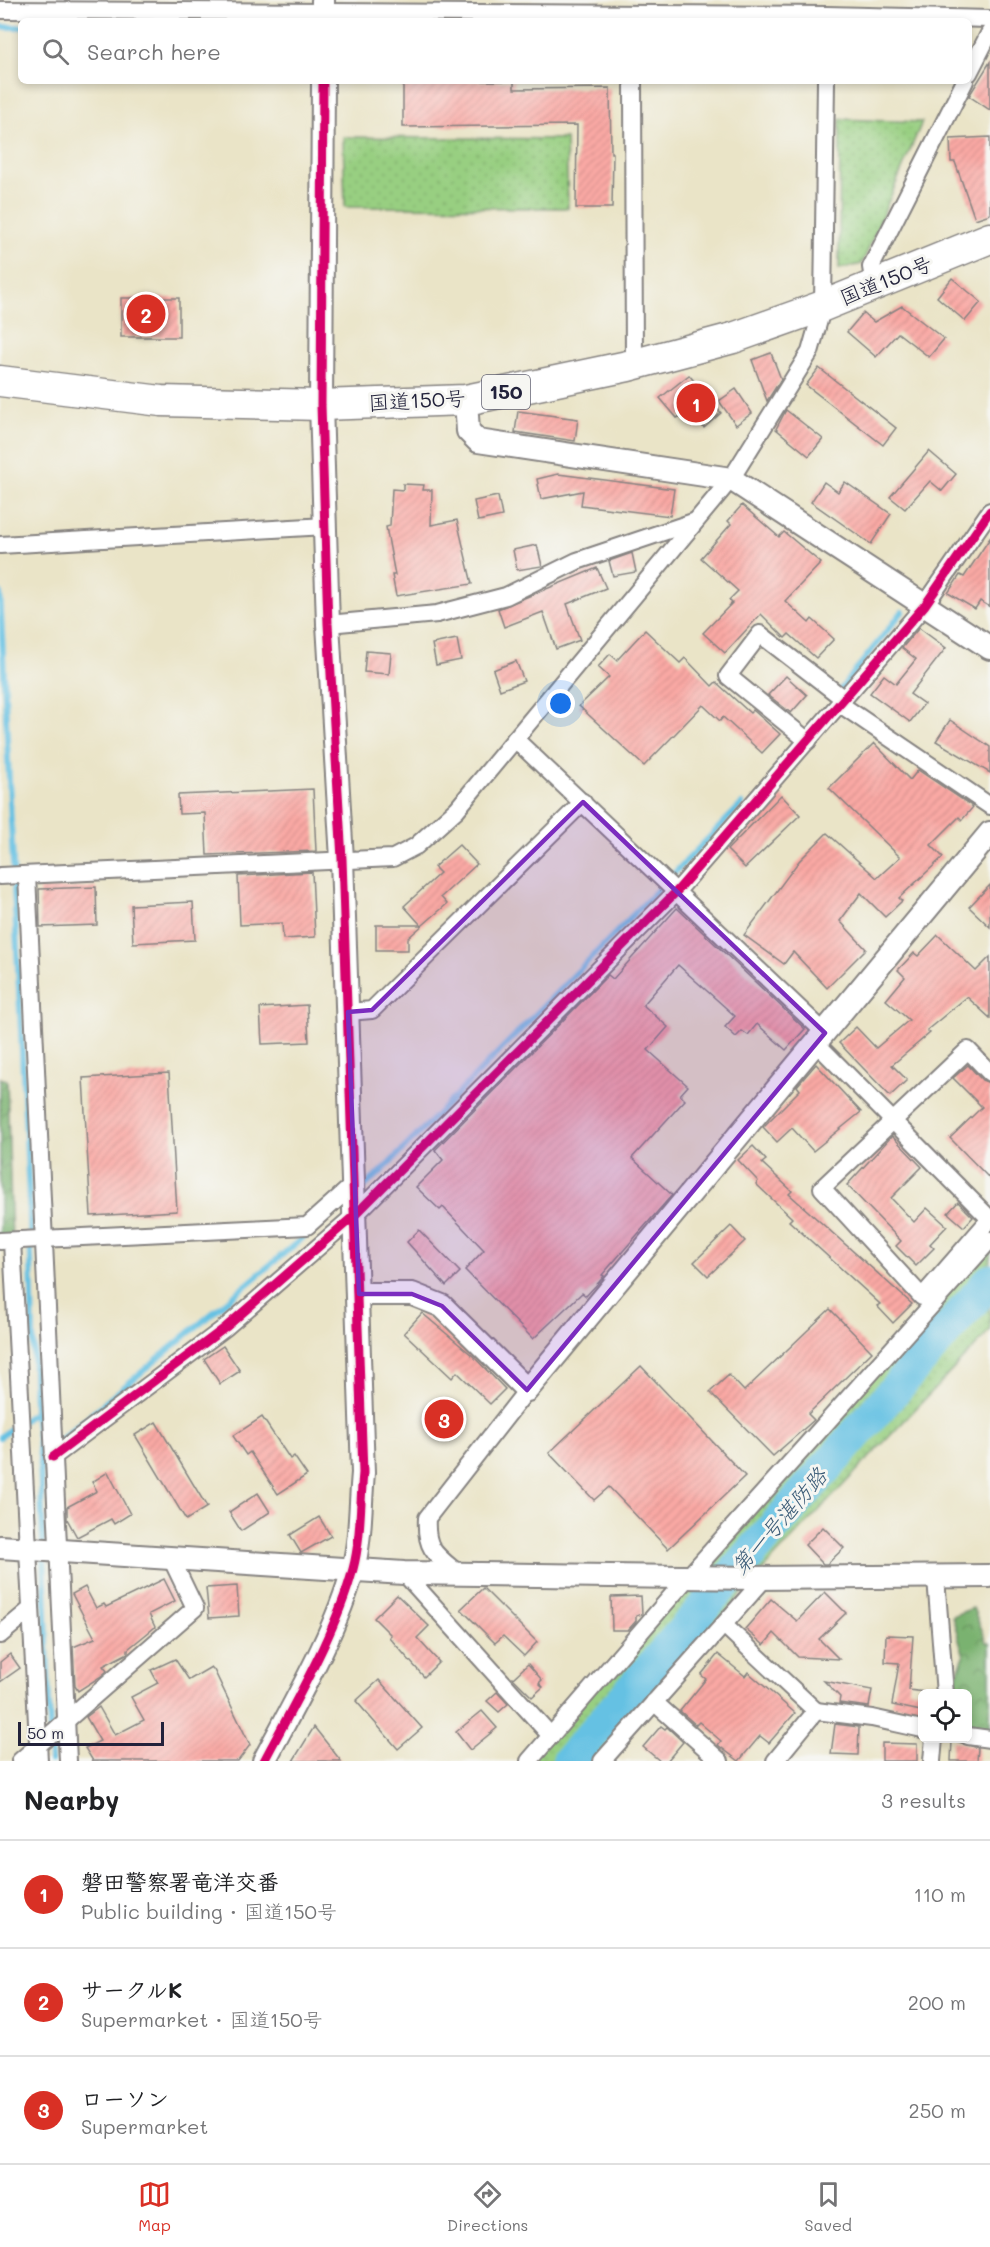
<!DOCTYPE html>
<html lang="en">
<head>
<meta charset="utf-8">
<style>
  body { margin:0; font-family:Mali,"Klee One",sans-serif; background:#f6f6f6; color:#202124 }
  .controls { position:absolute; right:18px; bottom:18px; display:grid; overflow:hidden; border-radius:9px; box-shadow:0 3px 9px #0003 }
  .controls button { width:54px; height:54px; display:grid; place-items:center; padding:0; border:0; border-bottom:2px solid #e0e0e0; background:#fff; color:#202124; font:30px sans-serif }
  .scale { position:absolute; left:18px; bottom:15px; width:146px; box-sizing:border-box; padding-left:6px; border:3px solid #22223b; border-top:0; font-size:16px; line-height:21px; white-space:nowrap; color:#22223b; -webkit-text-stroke:4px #f6f6f2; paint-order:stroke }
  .you { position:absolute; left:561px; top:704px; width:21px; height:21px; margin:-15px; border:4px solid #fff; border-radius:50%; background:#1a73e8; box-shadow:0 0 0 9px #1a73e833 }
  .badge { display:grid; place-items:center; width:39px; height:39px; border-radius:50%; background:#d93025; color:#fff; font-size:20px; font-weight:700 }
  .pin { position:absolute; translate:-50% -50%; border:3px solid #fff; box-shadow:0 2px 6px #0006 }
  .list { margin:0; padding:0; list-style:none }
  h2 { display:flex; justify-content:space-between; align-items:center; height:78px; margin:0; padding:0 24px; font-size:26px }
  h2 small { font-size:20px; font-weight:400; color:#757577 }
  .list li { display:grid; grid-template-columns:39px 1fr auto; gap:18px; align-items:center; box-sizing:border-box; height:108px; padding:0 24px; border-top:2px solid #e0e0e0 }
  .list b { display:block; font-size:22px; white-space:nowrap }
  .list p { margin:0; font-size:20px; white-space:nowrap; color:#757577 }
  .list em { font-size:20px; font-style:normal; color:#757577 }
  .icon { flex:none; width:33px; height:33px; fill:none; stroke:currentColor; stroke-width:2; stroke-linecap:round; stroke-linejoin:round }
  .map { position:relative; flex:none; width:990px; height:1761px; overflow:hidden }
  .search { position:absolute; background:#fff; box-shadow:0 3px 9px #0003; left:18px; right:18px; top:18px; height:66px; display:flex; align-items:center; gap:15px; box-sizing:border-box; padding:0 21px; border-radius:9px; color:#757577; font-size:22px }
  .sheet { height:402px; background:#fff }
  nav { display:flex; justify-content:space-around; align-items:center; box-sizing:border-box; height:84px; border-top:2px solid #e0e0e0; background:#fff; font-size:16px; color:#757577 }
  nav a { display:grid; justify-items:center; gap:3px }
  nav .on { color:#d93025 }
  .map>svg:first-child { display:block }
  .grass { fill:url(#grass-dots); stroke:#5d785e; stroke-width:1.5 }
  .forest { fill:url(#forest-crowns); stroke:#4e6a55; stroke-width:1.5 }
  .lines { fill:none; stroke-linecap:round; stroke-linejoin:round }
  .stream { stroke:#65c1e3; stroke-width:6 }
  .river { stroke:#65c1e3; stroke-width:34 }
  .building { fill:url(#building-hatch) }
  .street-casing { stroke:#868381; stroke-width:20 }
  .secondary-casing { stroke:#868381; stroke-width:26 }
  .highway-casing { stroke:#868381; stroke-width:33 }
  .street { stroke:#fff; stroke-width:16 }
  .secondary { stroke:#fff; stroke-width:22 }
  .highway { stroke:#fff; stroke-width:30 }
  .cycleway-casing { stroke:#f6f6f2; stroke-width:13 }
  .cycleway { stroke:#d6006c; stroke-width:9 }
  .marked { fill:#7b2cbf; fill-opacity:0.2; stroke:#7b2cbf; stroke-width:4.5; stroke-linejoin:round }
  .labels { text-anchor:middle; stroke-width:6; stroke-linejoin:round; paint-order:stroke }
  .shield { fill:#f6f6f2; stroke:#626272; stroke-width:1.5 }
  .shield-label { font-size:20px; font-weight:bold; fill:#22223b }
  .street-label { font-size:21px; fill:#22223b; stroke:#f6f6f2 }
  .water-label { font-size:22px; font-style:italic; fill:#395a76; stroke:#f6f6f2 }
</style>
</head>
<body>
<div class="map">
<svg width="990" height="1761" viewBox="0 0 990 1761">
  <defs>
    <pattern id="grass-dots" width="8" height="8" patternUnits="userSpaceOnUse" patternTransform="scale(1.5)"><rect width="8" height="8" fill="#98cf81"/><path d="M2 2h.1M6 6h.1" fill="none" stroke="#83b170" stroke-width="1.8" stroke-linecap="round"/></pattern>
    <pattern id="forest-crowns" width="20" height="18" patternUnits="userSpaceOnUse" patternTransform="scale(1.5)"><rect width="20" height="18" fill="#7ab26f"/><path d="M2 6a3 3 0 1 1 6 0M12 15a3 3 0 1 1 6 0" fill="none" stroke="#64905c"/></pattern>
    <pattern id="building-hatch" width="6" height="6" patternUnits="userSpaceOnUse" patternTransform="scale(1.5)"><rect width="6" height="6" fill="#faa9a4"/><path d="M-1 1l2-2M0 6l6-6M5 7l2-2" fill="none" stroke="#d6918e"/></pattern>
  </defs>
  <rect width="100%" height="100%" fill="#f6f6f2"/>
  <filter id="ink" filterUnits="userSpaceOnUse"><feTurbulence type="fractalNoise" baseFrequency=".0167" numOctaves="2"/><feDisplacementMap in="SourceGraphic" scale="12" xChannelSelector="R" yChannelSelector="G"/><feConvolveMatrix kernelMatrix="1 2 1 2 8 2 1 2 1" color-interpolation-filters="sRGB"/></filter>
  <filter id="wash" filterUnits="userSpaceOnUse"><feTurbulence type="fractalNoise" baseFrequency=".008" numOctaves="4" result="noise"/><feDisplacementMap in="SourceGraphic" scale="24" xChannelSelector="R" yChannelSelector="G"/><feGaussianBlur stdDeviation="1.35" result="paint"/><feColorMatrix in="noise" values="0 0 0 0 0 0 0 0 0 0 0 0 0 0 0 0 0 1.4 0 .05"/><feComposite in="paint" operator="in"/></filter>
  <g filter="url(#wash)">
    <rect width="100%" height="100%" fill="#eae4c7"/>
    <g class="grass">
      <path d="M 840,119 L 922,122 L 862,264 L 839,269 Z"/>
      <path d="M 343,137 L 566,139 L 568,208 L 345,207 Z"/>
      <path d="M 990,1239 L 990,1329 L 983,1338 L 755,1578 L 602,1761 L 529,1761 L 663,1605 L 703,1577 L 825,1424 Z"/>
    </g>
    <g class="forest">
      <path d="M 0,1078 L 7,1080 L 12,1241 L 0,1241 Z"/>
      <path d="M 973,1608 L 987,1642 L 990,1643 L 990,1732 L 968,1729 L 968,1694 L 949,1694 L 964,1656 L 952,1616 Z"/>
    </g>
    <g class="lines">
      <g class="stream">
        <path d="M 0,27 L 21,27"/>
        <path d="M 0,592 L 30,1219 L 35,1412 L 40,1457 L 43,1544"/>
        <path d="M 837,694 L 902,612"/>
        <path d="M 359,1191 L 380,1173 L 742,804"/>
        <path d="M 0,1437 L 35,1412"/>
        <path d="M 40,1457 L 312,1230"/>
        <path d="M 44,1554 L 51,1761"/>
      </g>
      <path class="river" d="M 569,1761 L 990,1281"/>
    </g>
    <g id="blocks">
      <g class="building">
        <path d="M 990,62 L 990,110 L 969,96 Z"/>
        <path d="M 403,81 L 514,81 L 514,89 L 610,88 L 611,153 L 613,153 L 612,208 L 576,208 L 577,125 L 403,127 Z"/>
        <path d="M 990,137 L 990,214 L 975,219 L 955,162 L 951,162 L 950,139 Z"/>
        <path d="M 952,278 L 981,302 L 965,321 L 937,297 Z"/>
        <rect x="121" y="298" width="58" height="39"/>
        <path d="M 902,306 L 944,339 L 929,357 L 898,333 L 876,357 L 847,332 L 863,313 L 874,322 Z"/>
        <path d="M 771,353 L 781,379 L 767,401 L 752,360 Z"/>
        <path d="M 819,368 L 896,428 L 883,445 L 806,385 Z"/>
        <path d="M 689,375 L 721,413 L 704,428 L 691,411 L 677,418 L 660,398 Z"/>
        <path d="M 736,389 L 752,413 L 736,425 L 719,401 Z"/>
        <path d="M 786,410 L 823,439 L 809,456 L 776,429 Z"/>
        <path d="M 518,411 L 578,419 L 575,441 L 515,432 Z"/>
        <path d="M 929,451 L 956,474 L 942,491 L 930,481 L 905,509 L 890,497 Z"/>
        <path d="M 558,474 L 674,489 L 670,516 L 581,505 L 583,491 L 541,499 L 537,479 Z"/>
        <path d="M 824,482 L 838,492 L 845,482 L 891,514 L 871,544 L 811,502 Z"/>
        <path d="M 403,484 L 424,485 L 423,490 L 432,490 L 431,525 L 457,520 L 472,584 L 396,596 L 392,575 L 395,575 L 386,527 L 390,526 L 392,489 L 403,490 Z"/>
        <path d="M 498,496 L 502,516 L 478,521 L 474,501 Z"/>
        <path d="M 742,505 L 779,537 L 784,532 L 821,563 L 785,601 L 809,623 L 812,619 L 834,639 L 816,658 L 789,634 L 785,638 L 761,614 L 725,653 L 703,633 L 732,603 L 729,600 L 738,591 L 701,558 L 731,524 L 728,521 Z"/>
        <path d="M 990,538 L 990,607 L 980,601 L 975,609 L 948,593 L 960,575 L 964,577 Z"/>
        <path d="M 537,545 L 542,566 L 517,570 L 513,550 Z"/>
        <path d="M 632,553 L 636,572 L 613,576 L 609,561 Z"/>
        <path d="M 597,568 L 606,588 L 567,604 L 580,640 L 556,649 L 543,612 L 504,627 L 498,609 Z"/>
        <path d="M 919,628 L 946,648 L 910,694 L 924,704 L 910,722 L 870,693 L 884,675 L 896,684 L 916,659 L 902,648 Z"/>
        <path d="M 645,630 L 680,663 L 685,658 L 712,686 L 716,682 L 750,713 L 753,710 L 780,734 L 762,753 L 723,717 L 720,721 L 703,705 L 644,766 L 579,706 L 609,677 L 598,667 L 610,654 L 617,660 Z"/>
        <path d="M 457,639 L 461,660 L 436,665 L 432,644 Z"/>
        <path d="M 366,651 L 391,653 L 389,674 L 364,672 Z"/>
        <path d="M 516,661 L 524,681 L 500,690 L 493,670 Z"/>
        <path d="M 786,676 L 807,695 L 791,713 L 768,695 Z"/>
        <path d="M 950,720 L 990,747 L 990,773 L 936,741 Z"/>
        <path d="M 874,743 L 910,780 L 918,770 L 973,807 L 962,820 L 959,817 L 931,845 L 943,857 L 899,898 L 902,901 L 885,917 L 861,893 L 840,921 L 866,949 L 827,988 L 793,952 L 784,964 L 744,935 L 799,861 L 827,833 L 877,878 L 900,857 L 829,788 Z"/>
        <path d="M 313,789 L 316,851 L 207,855 L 205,813 L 179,814 L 178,795 Z"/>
        <path d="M 781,795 L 800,815 L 745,868 L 727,850 Z"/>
        <path d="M 459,845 L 477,864 L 441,897 L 447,904 L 408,938 L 408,950 L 376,950 L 376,925 L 421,925 L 404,906 L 440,873 L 434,867 Z"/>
        <path d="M 312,872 L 315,937 L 283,939 L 282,923 L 240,925 L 238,876 Z"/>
        <path d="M 990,885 L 990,927 L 969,907 Z"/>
        <path d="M 96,887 L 97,925 L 40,927 L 39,889 Z"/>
        <path d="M 193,902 L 195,940 L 133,943 L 131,905 Z"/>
        <path d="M 677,908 L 805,1029 L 786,1050 L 757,1024 L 748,1035 L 742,1031 L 736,1037 L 725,1027 L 735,1016 L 678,965 L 643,1005 L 668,1027 L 648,1050 L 688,1086 L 680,1095 L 685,1100 L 632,1158 L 672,1195 L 602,1275 L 604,1276 L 599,1282 L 586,1296 L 582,1293 L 533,1339 L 465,1270 L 484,1250 L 443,1207 L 440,1210 L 416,1187 L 443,1160 L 435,1150 L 608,975 L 613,979 Z"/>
        <path d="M 938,935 L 976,971 L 990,957 L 990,1018 L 967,997 L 927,1030 L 930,1033 L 892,1065 L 907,1080 L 890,1096 L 839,1043 L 856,1027 L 876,1048 L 909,1020 L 886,1000 L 905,977 L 898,970 L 914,953 L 918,956 Z"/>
        <path d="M 307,1005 L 309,1042 L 262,1044 L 260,1008 Z"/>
        <path d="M 816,1064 L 861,1112 L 813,1151 L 792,1128 L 777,1142 L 763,1127 L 800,1090 L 797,1086 Z"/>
        <path d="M 968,1065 L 982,1080 L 990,1083 L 990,1179 L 950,1138 L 982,1107 L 953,1078 Z"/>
        <path d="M 169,1073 L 177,1211 L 91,1216 L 83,1078 Z"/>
        <path d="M 892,1136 L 922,1167 L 891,1198 L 914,1222 L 927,1208 L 947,1226 L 930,1244 L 934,1248 L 916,1266 L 896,1246 L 901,1241 L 847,1185 Z"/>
        <path d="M 753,1146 L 766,1160 L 762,1163 L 792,1191 L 789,1194 L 912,1304 L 893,1323 L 877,1306 L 880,1304 L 789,1221 L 792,1218 L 756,1184 L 758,1181 L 738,1160 Z"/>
        <path d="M 958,1202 L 973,1217 L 964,1227 L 948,1213 Z"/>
        <path d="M 731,1226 L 745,1241 L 708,1276 L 694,1262 Z"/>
        <path d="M 419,1230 L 460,1272 L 446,1286 L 407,1242 Z"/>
        <path d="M 830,1309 L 872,1352 L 808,1414 L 814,1420 L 773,1456 L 710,1392 L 729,1375 L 744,1391 Z"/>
        <path d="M 422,1313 L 473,1356 L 505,1389 L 490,1404 L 457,1372 L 452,1378 L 404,1333 Z"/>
        <path d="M 223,1346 L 240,1371 L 220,1384 L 204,1359 Z"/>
        <path d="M 641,1366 L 745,1476 L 668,1549 L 609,1487 L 594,1500 L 549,1453 Z"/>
        <path d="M 262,1417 L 290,1459 L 294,1456 L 307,1475 L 278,1494 L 250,1452 L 246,1455 L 233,1436 Z"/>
        <path d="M 156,1422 L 207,1507 L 186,1520 L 135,1435 Z"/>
        <path d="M 108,1472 L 130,1514 L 114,1524 L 111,1519 L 77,1537 L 67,1519 L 67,1507 L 97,1491 L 92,1482 Z"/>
        <path d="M 258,1493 L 270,1512 L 241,1531 L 229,1512 Z"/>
        <path d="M 319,1517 L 331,1536 L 301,1553 L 290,1535 Z"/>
        <path d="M 823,1527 L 844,1548 L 827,1564 L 823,1564 L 805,1545 Z"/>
        <path d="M 164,1579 L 175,1601 L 149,1614 L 155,1627 L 128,1649 L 128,1653 L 103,1666 L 107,1671 L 100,1677 L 78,1691 L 75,1686 L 73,1647 L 95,1638 L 72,1594 L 85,1587 L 96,1608 L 104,1604 L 106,1607 Z"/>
        <path d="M 237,1586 L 239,1616 L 209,1618 L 206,1588 Z"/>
        <path d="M 483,1588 L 537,1642 L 524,1656 L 503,1636 L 495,1643 L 461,1609 Z"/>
        <path d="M 825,1592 L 846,1613 L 819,1639 L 839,1659 L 798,1657 L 774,1633 L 764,1645 L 745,1629 L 771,1599 L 797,1621 Z"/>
        <path d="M 397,1595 L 429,1626 L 417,1638 L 439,1662 L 424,1677 L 389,1637 L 391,1635 L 374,1618 Z"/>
        <path d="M 641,1596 L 642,1614 L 636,1616 L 636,1621 L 628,1630 L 612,1630 L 611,1597 Z"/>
        <path d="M 886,1635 L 913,1636 L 909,1690 L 925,1692 L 922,1694 L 921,1711 L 892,1705 L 899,1663 L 885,1662 Z"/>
        <path d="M 10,1654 L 20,1668 L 0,1682 L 0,1662 Z"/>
        <path d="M 718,1654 L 745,1676 L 748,1672 L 795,1713 L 769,1743 L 760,1736 L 739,1761 L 718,1745 L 721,1741 L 699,1722 L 696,1725 L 680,1711 L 706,1679 L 701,1675 Z"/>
        <path d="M 175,1659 L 189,1680 L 211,1667 L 214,1670 L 250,1745 L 238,1761 L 93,1761 L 85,1748 L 100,1741 L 86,1717 L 99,1707 L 115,1735 L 144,1720 L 131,1697 L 158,1683 L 151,1670 Z"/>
        <path d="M 528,1664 L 542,1680 L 539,1683 L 543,1687 L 532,1697 L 513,1678 Z"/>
        <path d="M 379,1680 L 422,1728 L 398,1749 L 356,1701 Z"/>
        <path d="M 824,1681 L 872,1690 L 869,1707 L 839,1703 L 840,1697 Z"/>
        <path d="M 497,1692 L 508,1704 L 499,1712 L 487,1701 Z"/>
        <path d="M 482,1711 L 497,1728 L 470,1750 L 456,1732 Z"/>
        <path d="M 835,1724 L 859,1727 L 858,1755 L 831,1754 Z"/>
        <path d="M 661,1726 L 665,1729 L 667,1727 L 683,1742 L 667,1761 L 660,1761 L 643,1747 Z"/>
        <path d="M 314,1727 L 341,1761 L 293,1761 Z"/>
        <path d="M 952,1740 L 978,1748 L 977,1761 L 951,1761 Z"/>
        <path d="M 882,1743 L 917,1744 L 917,1761 L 882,1761 Z"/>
      </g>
    </g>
  </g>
  <g filter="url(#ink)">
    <use href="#blocks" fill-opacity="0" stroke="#868381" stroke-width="1.5"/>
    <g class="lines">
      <g class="street-casing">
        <g id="street">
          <path d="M 0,10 L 827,15 L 990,19"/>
          <path d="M 969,73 L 990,32"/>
          <path d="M 633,81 L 634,365"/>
          <path d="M 874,286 L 871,267 L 965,81"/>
          <path d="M 0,545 L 326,526"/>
          <path d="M 328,624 L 437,614 L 506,596 L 577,561 L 693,522"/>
          <path d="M 840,704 L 990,806"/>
          <path d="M 515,739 L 825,1033"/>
          <path d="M 808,741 L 728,676 L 760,634 L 844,699"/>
          <path d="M 27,875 L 68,1761"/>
          <path d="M 0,876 L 393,858 L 416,846 L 457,809 L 731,479 L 810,352 L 823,306 L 826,81"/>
          <path d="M 348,1012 L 372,1010 L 583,802"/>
          <path d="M 816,1043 L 990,1219"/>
          <path d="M 990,1073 L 968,1050 L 822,1188 L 922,1297 L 990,1219"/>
          <path d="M 0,1241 L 307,1226 L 354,1184"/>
          <path d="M 12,1241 L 39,1761"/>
          <path d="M 53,1457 L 226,1327 L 355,1215 L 677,891 L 925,605 L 990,511"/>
          <path d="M 404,1573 L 551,1736"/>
          <path d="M 459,1574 C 436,1555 425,1550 427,1518 L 527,1390"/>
          <path d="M 936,1578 L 945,1694"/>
          <path d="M 724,1625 L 816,1711"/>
          <path d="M 0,1635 L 31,1609"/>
          <path d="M 654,1702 L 720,1761"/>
          <path d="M 968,1736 L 990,1739"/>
          <path d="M 20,1761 L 195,1608 L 171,1558"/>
          <path d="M 529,1761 L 688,1577 L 990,1240"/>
          <path d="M 602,1761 L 765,1578"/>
          <path d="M 775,1761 L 816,1711 L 872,1718 L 922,1729"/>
          <path d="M 932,1761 L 934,1738"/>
        </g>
      </g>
      <g class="secondary-casing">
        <g id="secondary">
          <path d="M 323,21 L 323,0"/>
          <path d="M 466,400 L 468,431 L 478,441 L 731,479 L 990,648"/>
          <path d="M 359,1294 L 412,1294 L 442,1306 L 527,1390 L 990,833"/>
          <path d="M 0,1547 L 404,1573 L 755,1578 L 990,1576"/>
          <path d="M 264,1761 C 294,1704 337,1630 353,1569 C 361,1539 360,1505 363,1473 L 342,859 L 328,624 L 321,405 L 323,81"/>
        </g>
      </g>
      <g class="highway-casing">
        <path id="highway" d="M 0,381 L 161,401 L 321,405 L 466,400 L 628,366 L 733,338 L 823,306 L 990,238"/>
      </g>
      <use href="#street" class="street"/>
      <use href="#secondary" class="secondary"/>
      <use href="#highway" class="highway"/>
      <g class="cycleway-casing">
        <g id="cycleway">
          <path d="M 53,1457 L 226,1327 L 355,1215 L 677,891 L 925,605 L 990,511"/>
          <path d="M 264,1761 C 294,1704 337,1630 353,1569 C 361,1539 360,1505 363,1473 L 342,859 L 328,624 L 321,405 L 323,81"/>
        </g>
      </g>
      <use href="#cycleway" class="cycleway"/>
    </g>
  </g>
  <path class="marked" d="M 583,802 L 825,1033 L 527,1390 L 442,1306 L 412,1294 L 359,1294 L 348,1012 L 372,1010 Z"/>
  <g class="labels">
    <rect class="shield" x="482" y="375" width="48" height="34" rx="4.5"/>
    <g class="shield-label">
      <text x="506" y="399">150</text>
    </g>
    <g class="street-label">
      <text transform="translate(886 281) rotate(-22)" y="7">国道150号</text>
      <text transform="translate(417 401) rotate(-3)" y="7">国道150号</text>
    </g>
    <g class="water-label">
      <text transform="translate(779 1521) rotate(-49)" y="8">第一号湛防路</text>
    </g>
  </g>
</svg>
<div class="controls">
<button><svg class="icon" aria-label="locate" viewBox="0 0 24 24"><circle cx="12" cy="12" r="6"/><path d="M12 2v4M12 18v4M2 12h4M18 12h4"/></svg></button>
</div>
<div class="scale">50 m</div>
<div class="you"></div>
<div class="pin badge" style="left:696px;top:403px">1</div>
<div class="pin badge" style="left:146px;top:314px">2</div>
<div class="pin badge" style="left:444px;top:1419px">3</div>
<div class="search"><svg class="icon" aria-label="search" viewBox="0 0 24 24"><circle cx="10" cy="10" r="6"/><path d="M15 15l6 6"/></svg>Search here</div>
</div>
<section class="sheet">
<h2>Nearby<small>3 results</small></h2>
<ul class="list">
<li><span class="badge">1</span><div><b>磐田警察署竜洋交番</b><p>Public building · 国道150号</p></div><em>110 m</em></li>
<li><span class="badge">2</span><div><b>サークルK</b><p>Supermarket · 国道150号</p></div><em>200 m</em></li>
<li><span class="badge">3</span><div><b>ローソン</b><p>Supermarket</p></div><em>250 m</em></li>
</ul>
</section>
<nav>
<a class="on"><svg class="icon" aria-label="map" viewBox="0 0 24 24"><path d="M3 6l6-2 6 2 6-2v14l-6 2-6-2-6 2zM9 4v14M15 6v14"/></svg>Map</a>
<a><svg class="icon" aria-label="directions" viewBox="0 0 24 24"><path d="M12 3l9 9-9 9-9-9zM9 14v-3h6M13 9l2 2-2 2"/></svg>Directions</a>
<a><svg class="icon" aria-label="saved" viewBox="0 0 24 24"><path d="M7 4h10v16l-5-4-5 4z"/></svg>Saved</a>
</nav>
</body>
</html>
